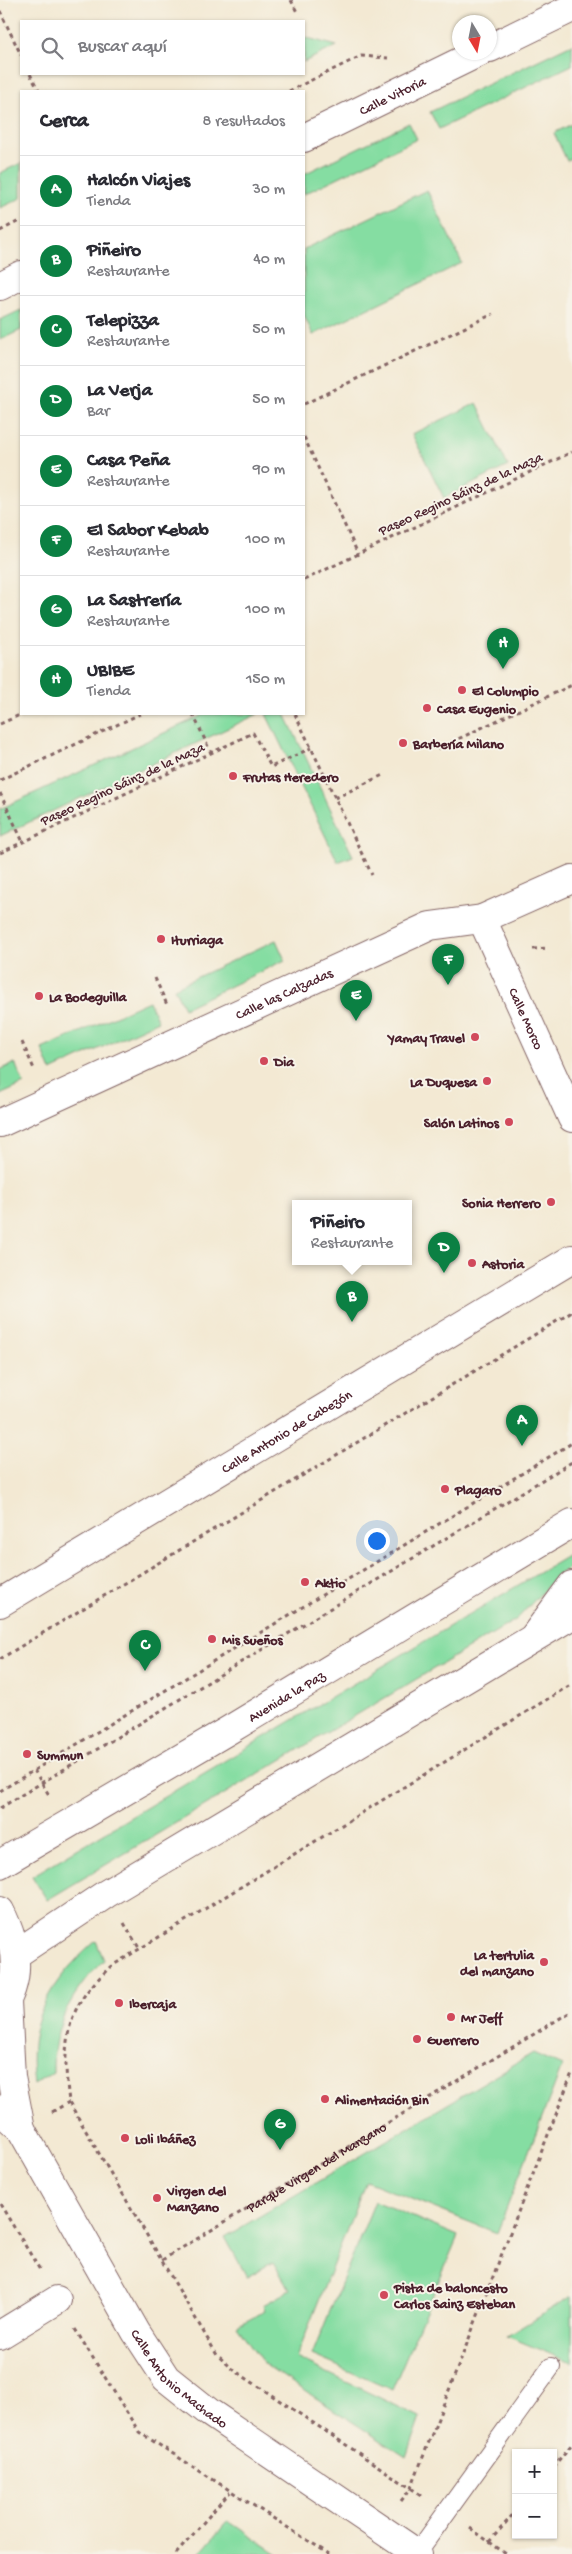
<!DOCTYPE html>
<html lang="es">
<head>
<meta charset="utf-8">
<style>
  body { margin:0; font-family:"Gochi Hand",sans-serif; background:#f7f7f7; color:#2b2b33 }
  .controls { position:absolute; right:15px; bottom:15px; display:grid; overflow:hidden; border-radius:0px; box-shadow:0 1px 4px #0004 }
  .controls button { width:45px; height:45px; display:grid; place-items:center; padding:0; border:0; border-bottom:1px solid #e1e1e2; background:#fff; color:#2b2b33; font:25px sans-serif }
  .compass { position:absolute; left:452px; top:15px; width:45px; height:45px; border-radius:50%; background:#fff; box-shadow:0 1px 4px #0004; rotate:170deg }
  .you { position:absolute; left:376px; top:1540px; width:18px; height:18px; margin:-12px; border:4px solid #fff; border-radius:50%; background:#1a73e8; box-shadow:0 0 0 8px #1a73e833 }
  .badge { display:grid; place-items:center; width:32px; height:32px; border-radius:50%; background:#0b8043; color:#fff; font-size:16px; font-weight:700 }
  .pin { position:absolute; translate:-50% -41px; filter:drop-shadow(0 1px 2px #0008) }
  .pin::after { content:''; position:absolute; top:26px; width:18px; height:15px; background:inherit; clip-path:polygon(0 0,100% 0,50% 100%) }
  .popup { position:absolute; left:292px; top:1200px; width:120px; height:65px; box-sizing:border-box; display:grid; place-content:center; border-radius:0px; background:#fff; filter:drop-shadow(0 1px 4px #0005); font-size:16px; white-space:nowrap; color:#7c7c81 }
  .popup b { font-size:19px; color:#2b2b33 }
  .popup::after { content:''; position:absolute; left:50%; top:100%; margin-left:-10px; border:10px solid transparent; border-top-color:#fff }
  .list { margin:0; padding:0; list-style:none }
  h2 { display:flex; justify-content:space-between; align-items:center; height:65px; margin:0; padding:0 20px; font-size:21px }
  h2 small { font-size:16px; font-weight:400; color:#7c7c81 }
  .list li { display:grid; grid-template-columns:32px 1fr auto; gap:15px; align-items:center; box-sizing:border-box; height:70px; padding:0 20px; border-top:1px solid #e1e1e2 }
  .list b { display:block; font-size:19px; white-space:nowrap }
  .list p { margin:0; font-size:16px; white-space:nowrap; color:#7c7c81 }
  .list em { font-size:16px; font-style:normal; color:#7c7c81 }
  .icon { flex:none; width:28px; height:28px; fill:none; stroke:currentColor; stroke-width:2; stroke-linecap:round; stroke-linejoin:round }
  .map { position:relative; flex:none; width:572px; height:2554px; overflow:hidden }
  .search { position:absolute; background:#fff; box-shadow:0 1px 4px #0004; left:20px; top:20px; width:285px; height:55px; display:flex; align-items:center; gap:12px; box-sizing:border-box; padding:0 18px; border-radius:0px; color:#7c7c81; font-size:19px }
  .panel { position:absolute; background:#fff; box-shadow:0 1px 4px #0004; left:20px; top:90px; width:285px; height:625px; border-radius:0px }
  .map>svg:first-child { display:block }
  .green { fill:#85dda2; stroke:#687e66 }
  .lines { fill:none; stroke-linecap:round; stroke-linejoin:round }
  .lane-casing { stroke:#856666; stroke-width:20 }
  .street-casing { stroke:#856666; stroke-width:30 }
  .secondary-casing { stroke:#856666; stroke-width:30 }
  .highway-casing { stroke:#856666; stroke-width:30 }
  .path { stroke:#856666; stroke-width:3; stroke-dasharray:4 4; stroke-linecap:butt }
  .lane { stroke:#fff; stroke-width:18 }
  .street { stroke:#fff; stroke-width:28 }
  .secondary { stroke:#fff; stroke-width:28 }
  .highway { stroke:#fff; stroke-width:28 }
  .poi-dot { fill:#d1495b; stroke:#f7f3e8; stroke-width:2 }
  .labels { text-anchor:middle; stroke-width:4; stroke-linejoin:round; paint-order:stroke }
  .street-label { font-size:14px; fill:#4a1f2b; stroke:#f7f3e8 }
  .poi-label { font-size:14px; font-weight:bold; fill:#4a1f2b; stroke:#f7f3e8; text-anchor:start }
</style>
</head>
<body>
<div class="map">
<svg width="572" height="2554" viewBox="0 0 572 2554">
  <rect width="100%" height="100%" fill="#f7f3e8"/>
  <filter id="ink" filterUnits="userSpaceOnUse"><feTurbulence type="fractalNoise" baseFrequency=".02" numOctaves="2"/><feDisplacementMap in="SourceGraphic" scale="10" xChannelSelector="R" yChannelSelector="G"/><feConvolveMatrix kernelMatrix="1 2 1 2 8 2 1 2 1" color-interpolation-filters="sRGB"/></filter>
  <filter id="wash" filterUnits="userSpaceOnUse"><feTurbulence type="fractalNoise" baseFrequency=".0096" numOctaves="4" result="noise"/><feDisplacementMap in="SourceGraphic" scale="20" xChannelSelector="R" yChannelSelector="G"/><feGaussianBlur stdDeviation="1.12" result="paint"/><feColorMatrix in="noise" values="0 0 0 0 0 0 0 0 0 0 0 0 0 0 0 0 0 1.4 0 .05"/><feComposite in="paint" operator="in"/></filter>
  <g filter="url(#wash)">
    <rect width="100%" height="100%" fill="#f3e9d3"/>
    <g class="green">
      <path d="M 304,37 L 337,46 L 304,62 Z"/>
      <path d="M 572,44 L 572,65 L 439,129 L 430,112 Z"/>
      <path d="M 409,123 L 417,139 L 304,194 L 304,174 Z"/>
      <path d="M 572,124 L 572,159 L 567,161 L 554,133 Z"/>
      <path d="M 21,163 L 21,198 L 0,208 L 0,173 Z"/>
      <path d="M 427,190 L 462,263 L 313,335 L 304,315 L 304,249 Z"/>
      <path d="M 21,310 L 21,330 L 0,340 L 0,320 Z"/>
      <path d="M 477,403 L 508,466 L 444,498 L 412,434 Z"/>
      <path d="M 205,714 L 258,714 L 0,836 L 0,809 Z"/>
      <path d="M 266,714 L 285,714 L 353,856 L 338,862 Z"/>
      <path d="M 276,940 L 285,960 L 184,1008 L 174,988 Z"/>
      <path d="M 149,1001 L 158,1021 L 51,1071 L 42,1049 Z"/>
      <path d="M 15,1063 L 24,1084 L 0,1095 L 0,1070 Z"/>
      <path d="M 572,1553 L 572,1566 L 559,1574 L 517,1619 L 47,1900 L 32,1876 Z"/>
      <path d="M 96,1941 L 104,1960 C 71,1992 52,2027 53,2073 L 34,2085 C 25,2021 49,1982 96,1941 Z"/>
      <path d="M 533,2053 L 562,2066 L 497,2233 L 366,2181 L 296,2358 L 420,2417 L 406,2457 L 264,2364 L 237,2326 L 265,2311 L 263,2305 L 290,2290 L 273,2262 L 247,2277 L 225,2237 Z"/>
      <path d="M 375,2201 L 458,2236 L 392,2390 L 312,2355 Z"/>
      <path d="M 572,2296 L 572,2363 L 507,2336 Z"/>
      <path d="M 228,2521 L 278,2554 L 199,2554 Z"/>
    </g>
  </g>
  <g filter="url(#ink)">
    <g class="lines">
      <g class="lane-casing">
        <path id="lane" d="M 417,2553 L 551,2367"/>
      </g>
      <g class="street-casing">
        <g id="street">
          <path id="s2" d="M 482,919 L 572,1118"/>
          <path id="s3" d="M 0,1123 L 430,926 L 482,919 L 572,879"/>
          <path id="s4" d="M 0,1603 L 572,1259"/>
          <path d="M 533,1638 L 572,1585"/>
          <path d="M 7,2001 L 11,2077 L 21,2129"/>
          <path id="s5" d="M 0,2110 L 21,2129 L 136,2332 L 166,2378 L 210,2413 L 418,2554"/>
          <path d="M 0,2335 L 57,2300"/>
        </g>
      </g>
      <g class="secondary-casing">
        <g id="secondary">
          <path id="s6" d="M 0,1864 L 229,1730 L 572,1523"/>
          <path d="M 0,1911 C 17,1944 23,1979 0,2011"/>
          <path d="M 16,1954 L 106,1894 L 572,1615"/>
        </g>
      </g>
      <g class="highway-casing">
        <g id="highway">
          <path d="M 490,48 L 572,8"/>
          <path id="s7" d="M 304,138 L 480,52"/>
          <path d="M 0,286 L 21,275"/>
        </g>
      </g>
      <g class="path">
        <path d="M 291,0 L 298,14"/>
        <path d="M 0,11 L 21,55"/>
        <path d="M 30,74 L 39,91"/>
        <path d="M 289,91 L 361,56 L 388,58"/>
        <path d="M 0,231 L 21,220"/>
        <path d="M 304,404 L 493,314"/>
        <path d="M 304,437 L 358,554"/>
        <path d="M 304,580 L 572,452"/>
        <path d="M 193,714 L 211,753"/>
        <path d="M 295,714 L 372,875"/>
        <path d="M 0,724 L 22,714"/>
        <path d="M 437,749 L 572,685"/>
        <path d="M 0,780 L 140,714"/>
        <path d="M 0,793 L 23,842"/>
        <path d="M 335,798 L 385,774"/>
        <path d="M 0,853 L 253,733 L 271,767 L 311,748"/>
        <path d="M 533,949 L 548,948"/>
        <path d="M 155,978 L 168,1007"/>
        <path d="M 22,1042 L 35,1071"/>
        <path d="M 0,1659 L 572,1312"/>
        <path d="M 34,1770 L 49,1795"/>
        <path d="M 0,1791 L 572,1443"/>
        <path d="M 0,1808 L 572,1462"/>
        <path d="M 124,1923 L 139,1948"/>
        <path d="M 52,2112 L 69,2102"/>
        <path d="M 0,2204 L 40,2270"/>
        <path id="s1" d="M 162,2260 L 572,2011"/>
        <path d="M 75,2329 L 139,2432 L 329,2554"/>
        <path d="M 553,2467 L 572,2444"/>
        <path d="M 421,2495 L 234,2370 L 217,2355 L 69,2102 C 65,2066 61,2029 84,1996 C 91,1986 101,1976 110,1967 L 572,1684"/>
        <path d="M 401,2501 L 411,2488 L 572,2073"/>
        <path d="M 470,2528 L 506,2554"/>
        <path d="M 489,2542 L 516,2511"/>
        <path d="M 176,2554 L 230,2492"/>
      </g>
      <use href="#lane" class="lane"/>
      <use href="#street" class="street"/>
      <use href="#secondary" class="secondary"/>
      <use href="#highway" class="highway"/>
    </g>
  </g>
  <g class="poi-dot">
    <circle cx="462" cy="690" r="5"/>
    <circle cx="427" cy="708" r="5"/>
    <circle cx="403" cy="743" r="5"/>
    <circle cx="233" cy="776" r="5"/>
    <circle cx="161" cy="939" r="5"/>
    <circle cx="39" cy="996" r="5"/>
    <circle cx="475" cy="1037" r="5"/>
    <circle cx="264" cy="1061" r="5"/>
    <circle cx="487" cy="1081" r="5"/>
    <circle cx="509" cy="1122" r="5"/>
    <circle cx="551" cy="1202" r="5"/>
    <circle cx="472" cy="1263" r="5"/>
    <circle cx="445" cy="1489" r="5"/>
    <circle cx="305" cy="1582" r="5"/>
    <circle cx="212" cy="1639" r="5"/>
    <circle cx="27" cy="1754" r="5"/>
    <circle cx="544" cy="1962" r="5"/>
    <circle cx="119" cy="2003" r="5"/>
    <circle cx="451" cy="2017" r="5"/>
    <circle cx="417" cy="2039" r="5"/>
    <circle cx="325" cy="2099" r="5"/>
    <circle cx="125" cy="2138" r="5"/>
    <circle cx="157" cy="2198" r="5"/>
    <circle cx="384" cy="2295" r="5"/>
  </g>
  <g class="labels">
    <g class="street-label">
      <text dy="5" stroke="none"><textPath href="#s7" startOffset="98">Calle Vitoria</textPath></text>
      <text transform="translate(460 493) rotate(-25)" y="5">Paseo Regino Sáinz de la Maza</text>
      <text transform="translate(122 783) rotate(-25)" y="5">Paseo Regino Sáinz de la Maza</text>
      <text dy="5" stroke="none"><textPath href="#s3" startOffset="312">Calle las Calzadas</textPath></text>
      <text dy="5" stroke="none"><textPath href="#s2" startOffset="109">Calle Morco</textPath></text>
      <text dy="5" stroke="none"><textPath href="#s4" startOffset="334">Calle Antonio de Cabezón</textPath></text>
      <text dy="5" stroke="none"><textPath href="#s6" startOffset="332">Avenida la Paz</textPath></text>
      <text dy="5" stroke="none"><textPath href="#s1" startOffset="180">Parque Virgen del Manzano</textPath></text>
      <text dy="5" stroke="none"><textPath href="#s5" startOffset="326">Calle Antonio Machado</textPath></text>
    </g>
    <g class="poi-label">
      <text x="472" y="695">El Columpio</text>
      <text x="437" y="713">Casa Eugenio</text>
      <text x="413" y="748">Barbería Milano</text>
      <text x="243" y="781">Frutas Heredero</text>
      <text x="171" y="944">Iturriaga</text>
      <text x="49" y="1001">La Bodeguilla</text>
      <text x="465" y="1042" text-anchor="end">Yamay Travel</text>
      <text x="274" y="1066">Dia</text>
      <text x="477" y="1086" text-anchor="end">La Duquesa</text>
      <text x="499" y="1127" text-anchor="end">Salón Latinos</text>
      <text x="541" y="1207" text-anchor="end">Sonia Herrero</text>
      <text x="482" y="1268">Astoria</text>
      <text x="455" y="1494">Plagaro</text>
      <text x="315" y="1587">Aktio</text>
      <text x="222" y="1644">Mis Sueños</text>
      <text x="37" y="1759">Summun</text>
      <text x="534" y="1959" text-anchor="end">La tertulia<tspan x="534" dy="16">del manzano</tspan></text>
      <text x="129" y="2008">Ibercaja</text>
      <text x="461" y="2022">Mr Jeff</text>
      <text x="427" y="2044">Guerrero</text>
      <text x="335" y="2104">Alimentación Bin</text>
      <text x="135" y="2143">Loli Ibáñez</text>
      <text x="167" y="2195">Virgen del<tspan x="167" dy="16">Manzano</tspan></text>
      <text x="394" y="2292">Pista de baloncesto<tspan x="394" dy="16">Carlos Sainz Esteban</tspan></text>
    </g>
  </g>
</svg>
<div class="controls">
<button>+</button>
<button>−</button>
</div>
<svg class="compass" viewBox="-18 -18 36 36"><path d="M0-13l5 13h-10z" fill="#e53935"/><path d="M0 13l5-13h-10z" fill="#7c7c81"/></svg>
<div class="you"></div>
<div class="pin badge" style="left:522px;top:1446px">A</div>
<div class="pin badge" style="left:352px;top:1322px">B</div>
<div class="popup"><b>Piñeiro</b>Restaurante</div>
<div class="pin badge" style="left:145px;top:1671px">C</div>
<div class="pin badge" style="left:444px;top:1273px">D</div>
<div class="pin badge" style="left:356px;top:1021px">E</div>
<div class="pin badge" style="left:448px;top:985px">F</div>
<div class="pin badge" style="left:280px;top:2150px">G</div>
<div class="pin badge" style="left:503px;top:669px">H</div>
<div class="search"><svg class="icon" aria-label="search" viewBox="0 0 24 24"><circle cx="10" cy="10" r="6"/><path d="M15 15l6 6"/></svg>Buscar aquí</div>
<section class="panel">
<h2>Cerca<small>8 resultados</small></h2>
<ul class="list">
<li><span class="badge">A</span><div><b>Halcón Viajes</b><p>Tienda</p></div><em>30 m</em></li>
<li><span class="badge">B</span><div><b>Piñeiro</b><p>Restaurante</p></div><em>40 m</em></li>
<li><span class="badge">C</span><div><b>Telepizza</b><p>Restaurante</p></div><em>50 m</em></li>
<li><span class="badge">D</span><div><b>La Verja</b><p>Bar</p></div><em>50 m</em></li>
<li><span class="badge">E</span><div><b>Casa Peña</b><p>Restaurante</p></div><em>90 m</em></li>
<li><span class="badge">F</span><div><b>El Sabor Kebab</b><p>Restaurante</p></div><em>100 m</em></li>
<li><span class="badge">G</span><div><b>La Sastrería</b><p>Restaurante</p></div><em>100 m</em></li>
<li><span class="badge">H</span><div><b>UBIBE</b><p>Tienda</p></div><em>150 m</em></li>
</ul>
</section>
</div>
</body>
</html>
